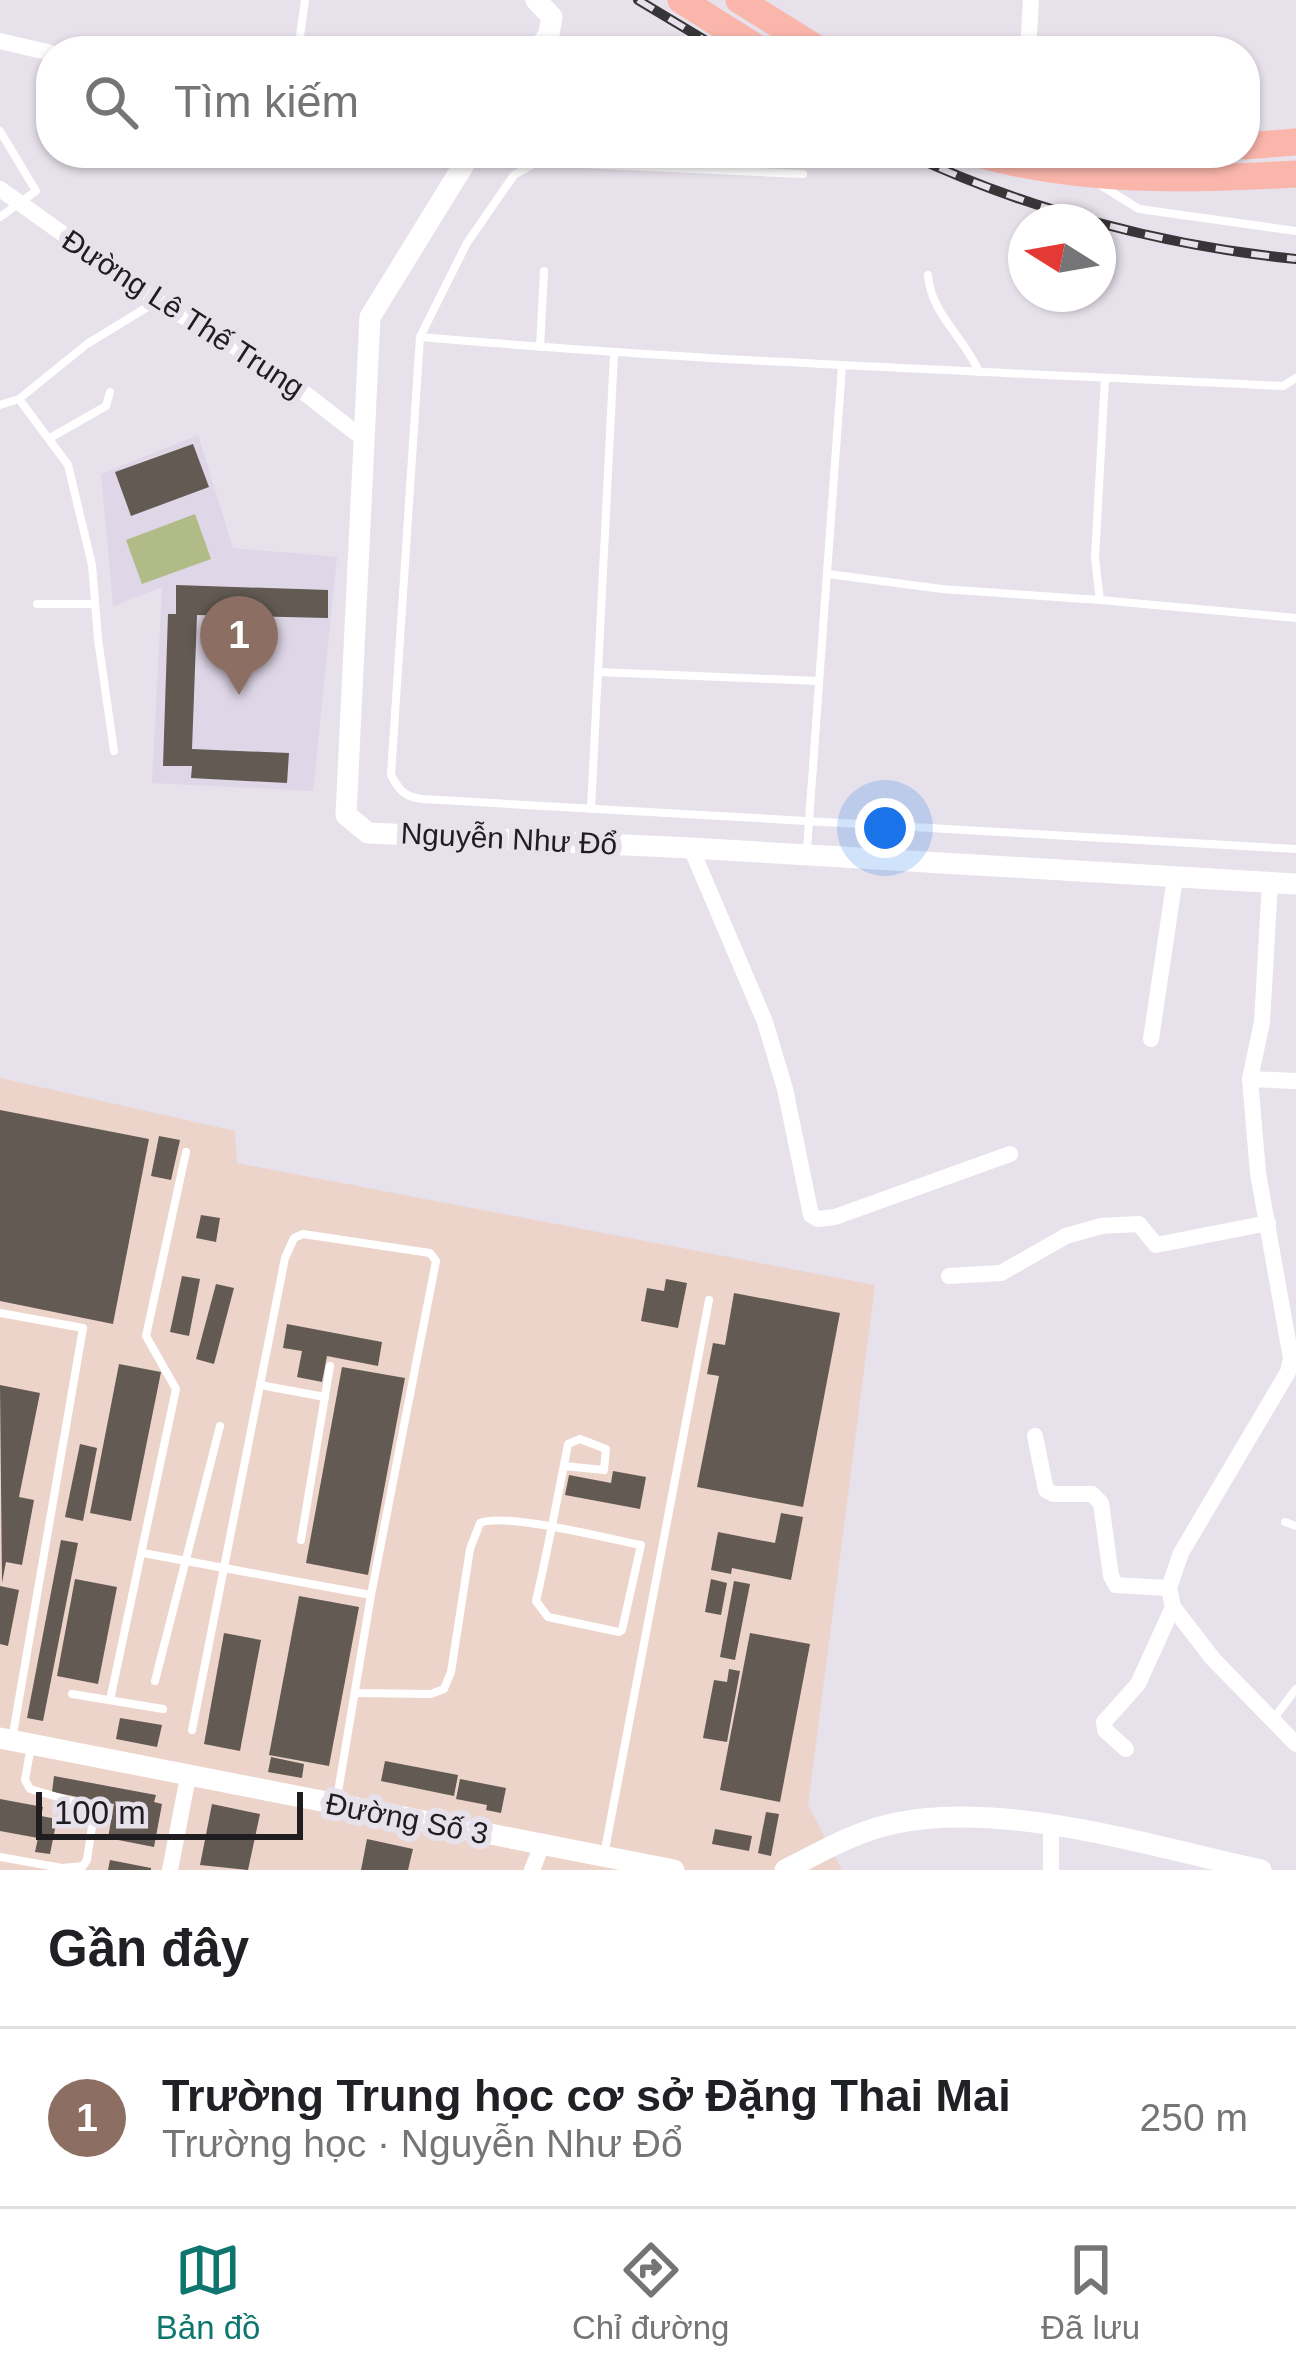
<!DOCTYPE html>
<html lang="vi">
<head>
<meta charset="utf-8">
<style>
  body { margin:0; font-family:Arial,sans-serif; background:#f2f2f2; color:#202124 }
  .compass { position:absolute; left:1008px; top:204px; width:108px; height:108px; border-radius:50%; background:#fff; box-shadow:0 3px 9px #0004; rotate:281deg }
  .scale { position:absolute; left:36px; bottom:30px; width:267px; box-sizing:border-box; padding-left:12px; border:6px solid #1f1d20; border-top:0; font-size:33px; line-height:42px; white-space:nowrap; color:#1f1d20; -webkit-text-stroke:9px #e7e1eb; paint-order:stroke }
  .you { position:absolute; left:885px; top:828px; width:42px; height:42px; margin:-30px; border:9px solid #fff; border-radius:50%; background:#1a73e8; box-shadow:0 0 0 18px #1a73e833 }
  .badge { display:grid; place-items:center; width:78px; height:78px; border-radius:50%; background:#0f766e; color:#fff; font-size:39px; font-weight:700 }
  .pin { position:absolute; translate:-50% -99px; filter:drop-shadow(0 3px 6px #0008) }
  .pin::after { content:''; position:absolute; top:63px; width:42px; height:36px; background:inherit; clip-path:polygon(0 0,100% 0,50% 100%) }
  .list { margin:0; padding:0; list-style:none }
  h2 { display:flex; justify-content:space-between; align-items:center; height:156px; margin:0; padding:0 48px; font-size:51px }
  h2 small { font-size:39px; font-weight:400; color:#757577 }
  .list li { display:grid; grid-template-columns:78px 1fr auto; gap:36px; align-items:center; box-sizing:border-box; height:180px; padding:0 48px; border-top:3px solid #e0e0e0 }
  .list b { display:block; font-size:45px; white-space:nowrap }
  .list p { margin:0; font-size:39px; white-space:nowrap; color:#757577 }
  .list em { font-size:39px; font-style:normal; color:#757577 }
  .icon { flex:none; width:66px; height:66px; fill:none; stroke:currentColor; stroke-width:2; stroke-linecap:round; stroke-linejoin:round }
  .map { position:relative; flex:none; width:1296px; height:1870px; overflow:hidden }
  .search { position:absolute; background:#fff; box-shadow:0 3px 9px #0004; left:36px; right:36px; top:36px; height:132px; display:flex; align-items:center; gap:30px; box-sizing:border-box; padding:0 42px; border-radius:48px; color:#757577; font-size:45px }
  .sheet { height:336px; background:#fff }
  nav { display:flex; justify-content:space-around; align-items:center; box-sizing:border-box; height:168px; border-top:3px solid #e0e0e0; background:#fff; font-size:33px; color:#757577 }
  nav a { display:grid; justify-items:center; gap:6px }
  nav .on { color:#0f766e }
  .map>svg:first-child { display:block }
  .industrial { fill:#ecd4ca }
  .built { fill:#dfd6e7 }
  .grass { fill:#b0bb88 }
  .building { fill:#625a53 }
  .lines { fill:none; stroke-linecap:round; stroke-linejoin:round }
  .service { stroke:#fff; stroke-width:8 }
  .minor { stroke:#fff; stroke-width:16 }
  .tertiary { stroke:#fff; stroke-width:21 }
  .trunk { stroke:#fbb6ab; stroke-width:27 }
  .rail-casing { stroke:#373538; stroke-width:10 }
  .rail { stroke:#e7e1eb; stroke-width:6; stroke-dasharray:18; stroke-linecap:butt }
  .labels { text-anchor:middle; stroke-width:12; stroke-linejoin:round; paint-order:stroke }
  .street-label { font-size:30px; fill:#1f1d20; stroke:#e7e1eb }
</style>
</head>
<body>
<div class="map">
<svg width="1296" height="1870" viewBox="0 0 1296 1870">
  <rect width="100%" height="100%" fill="#e7e1eb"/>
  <path class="industrial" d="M 0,1078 L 235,1131 L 237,1163 L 875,1285 L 808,1805 L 842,1870 L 0,1870 Z"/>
  <path class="built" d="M 198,435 L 233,548 L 337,557 L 313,791 L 152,783 L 162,587 L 113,606 L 101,474 Z"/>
  <path class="grass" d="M 195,514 L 211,559 L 142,584 L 126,540 Z"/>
  <g class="building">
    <path d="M 193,444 L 209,487 L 131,516 L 115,472 Z"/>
    <path d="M 176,585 L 328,590 L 328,618 L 197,615 L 192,749 L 289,753 L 287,783 L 191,778 L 192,766 L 163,766 L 168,614 L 176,614 Z"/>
    <path d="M 0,1110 L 149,1139 L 113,1324 L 0,1301 Z"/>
    <path d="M 159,1136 L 180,1140 L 171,1180 L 151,1176 Z"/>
    <path d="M 201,1215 L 220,1218 L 216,1242 L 196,1238 Z"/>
    <path d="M 182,1276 L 200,1279 L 189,1336 L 170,1332 Z"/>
    <path d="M 666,1279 L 687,1283 L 678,1328 L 641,1321 L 647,1288 L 664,1291 Z"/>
    <path d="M 216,1284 L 234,1288 L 214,1364 L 196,1359 Z"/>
    <path d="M 734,1293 L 840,1313 L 803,1507 L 697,1487 L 719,1376 L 707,1374 L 713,1343 L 725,1345 Z"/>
    <path d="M 287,1324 L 382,1342 L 378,1366 L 327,1356 L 322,1382 L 297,1377 L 302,1351 L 283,1348 Z"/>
    <path d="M 119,1364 L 161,1372 L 131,1521 L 90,1513 Z"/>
    <path d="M 342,1367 L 405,1378 L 368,1575 L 306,1563 Z"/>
    <path d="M 0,1385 L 40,1393 L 19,1497 L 34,1500 L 22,1565 L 6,1562 L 2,1583 Z"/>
    <path d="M 80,1444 L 97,1448 L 83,1521 L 65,1517 Z"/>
    <path d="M 613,1471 L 646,1477 L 640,1509 L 565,1495 L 569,1475 L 611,1483 Z"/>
    <path d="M 781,1513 L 803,1517 L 791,1580 L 732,1568 L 731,1574 L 711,1570 L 718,1532 L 775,1543 Z"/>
    <path d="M 61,1540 L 78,1543 L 43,1721 L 27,1718 Z"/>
    <path d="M 75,1579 L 117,1587 L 98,1684 L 57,1676 Z"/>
    <path d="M 711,1579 L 727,1583 L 721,1615 L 705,1612 Z"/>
    <path d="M 734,1581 L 750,1584 L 735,1660 L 720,1657 Z"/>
    <path d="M 0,1586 L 19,1590 L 8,1646 L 0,1644 Z"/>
    <path d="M 299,1596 L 359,1607 L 329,1766 L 269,1755 Z"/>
    <path d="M 224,1633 L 261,1640 L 240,1751 L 204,1744 Z"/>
    <path d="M 750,1633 L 810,1644 L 780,1802 L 720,1790 Z"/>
    <path d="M 729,1669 L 740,1671 L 727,1742 L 703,1738 L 714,1680 L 727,1682 Z"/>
    <path d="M 120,1718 L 162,1725 L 157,1747 L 116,1739 Z"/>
    <path d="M 271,1757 L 304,1764 L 302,1778 L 268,1772 Z"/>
    <path d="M 385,1761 L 458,1775 L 454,1796 L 381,1781 Z"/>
    <path d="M 54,1776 L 156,1795 L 154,1802 L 162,1804 L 154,1847 L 108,1838 L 114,1804 L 52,1792 Z"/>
    <path d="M 460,1779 L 506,1788 L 501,1813 L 486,1810 L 487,1805 L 456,1799 Z"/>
    <path d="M 0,1799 L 43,1807 L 41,1816 L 57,1819 L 50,1854 L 35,1852 L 38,1838 L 0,1831 Z"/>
    <path d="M 212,1804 L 260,1814 L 248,1870 L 200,1865 Z"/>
    <path d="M 766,1812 L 779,1814 L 771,1856 L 758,1853 Z"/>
    <path d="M 715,1829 L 752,1836 L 749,1851 L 712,1844 Z"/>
    <path d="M 367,1839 L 413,1849 L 408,1870 L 361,1870 Z"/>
    <path d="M 110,1860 L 151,1868 L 151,1870 L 108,1870 Z"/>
  </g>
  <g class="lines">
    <g class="service">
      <path d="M 298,51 L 305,0"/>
      <path d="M 0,131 L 36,191 L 0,217"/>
      <path d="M 1091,170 L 1094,153"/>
      <path d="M 803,174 L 537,162 L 514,175 L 467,243 L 420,337 L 391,775 C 399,790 404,797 422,799 L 1296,849"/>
      <path d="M 1102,186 L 1139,209 L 1296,231"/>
      <path d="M 928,275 C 931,315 964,336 979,372"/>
      <path d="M 420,337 C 707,362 995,372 1283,386 L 1296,378"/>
      <path d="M 540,347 L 544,271"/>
      <path d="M 0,405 L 19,399"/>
      <path d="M 50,438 L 106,406 L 110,392"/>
      <path d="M 828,574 L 942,589 L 1100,600 L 1095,558 L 1105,378"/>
      <path d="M 1100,600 L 1296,618"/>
      <path d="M 37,604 L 95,604"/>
      <path d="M 598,672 L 818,681"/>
      <path d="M 114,751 L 98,639 L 92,565 L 68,465 L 19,399 L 87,344 L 154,303"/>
      <path d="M 591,809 L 614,354"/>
      <path d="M 807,849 L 842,366"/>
      <path d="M 0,1313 L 83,1328 L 13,1734"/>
      <path d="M 260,1385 L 325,1397"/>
      <path d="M 1285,1522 L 1296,1526"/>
      <path d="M 301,1540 L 330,1366"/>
      <path d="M 143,1553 L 371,1595"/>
      <path d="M 155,1681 L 220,1426"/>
      <path d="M 355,1693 L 431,1694 L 444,1689 L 451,1672 L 470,1549 L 480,1523 C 505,1512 609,1539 641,1545 L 622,1630 L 619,1632 L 548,1617 L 536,1601 C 548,1549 558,1496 568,1444 L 580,1439 L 606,1449 L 604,1470 L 564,1466"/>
      <path d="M 72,1694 L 163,1709"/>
      <path d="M 110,1700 L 176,1389 L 146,1336 L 186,1152"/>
      <path d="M 1274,1718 L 1296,1689"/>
      <path d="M 192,1730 L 285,1258 L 294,1238 L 303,1234 L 430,1253 L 436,1261 L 371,1595 L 337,1798"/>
      <path d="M 604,1855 L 709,1300"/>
      <path d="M 0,1857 L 62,1868 L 83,1866 L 87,1860 L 94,1813 L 85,1805 L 30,1789 L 25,1780 L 31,1746"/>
    </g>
    <g class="minor">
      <path d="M 0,41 L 51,53"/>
      <path d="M 1028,51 L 1031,0"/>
      <path d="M 0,189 L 157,301 L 275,370 L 365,440"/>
      <path d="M 691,848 L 765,1022 L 785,1089 L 811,1215 L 818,1219 L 835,1217 L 1010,1154"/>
      <path d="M 1270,883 L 1262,1022 L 1250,1079 L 1258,1173 L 1291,1358 L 1288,1372 L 1181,1553 L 1169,1588 L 1173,1607 L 1213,1659 L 1296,1744"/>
      <path d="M 1151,1039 L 1175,878"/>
      <path d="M 1250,1079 L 1296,1081"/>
      <path d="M 949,1276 L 1001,1273 L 1066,1236 L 1101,1226 L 1139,1224 L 1156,1245 L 1268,1223"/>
      <path d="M 1035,1436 L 1046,1490 L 1054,1494 L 1092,1494 L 1101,1503 L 1111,1576 L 1116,1585 L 1169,1588"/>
      <path d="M 1126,1749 L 1105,1730 L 1104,1722 L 1138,1684 L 1173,1607"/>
      <path d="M 170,1870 L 188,1777"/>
      <path d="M 532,1870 L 542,1845"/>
      <path d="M 1051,1870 L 1051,1827"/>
    </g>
    <g class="tertiary">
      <path d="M 536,0 L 552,17 L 549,34 L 537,51"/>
      <path d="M 471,153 L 370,317 L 346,815 L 368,833 L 691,848 L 1296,884"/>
      <path d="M 0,1738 L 674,1870"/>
      <path d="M 785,1870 C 821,1852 856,1831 896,1823 C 1005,1800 1153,1847 1261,1870"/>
    </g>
    <g class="trunk">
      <path d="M 681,0 L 762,51"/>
      <path d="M 739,0 L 821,51"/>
      <path d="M 1245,146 L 1296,142"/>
      <path d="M 975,153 C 1080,183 1188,180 1296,174"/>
    </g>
    <g class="rail-casing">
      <g id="rail">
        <path d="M 638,0 L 723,51"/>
        <path d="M 907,153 C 1026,210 1165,246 1296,259"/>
      </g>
    </g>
    <use href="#rail" class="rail"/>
  </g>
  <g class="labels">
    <g class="street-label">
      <text transform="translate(183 314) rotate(33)" y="10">Đường Lê Thế Trung</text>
      <text transform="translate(509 839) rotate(3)" y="10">Nguyễn Như Đổ</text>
      <text transform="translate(407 1819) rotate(11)" y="10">Đường Số 3</text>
    </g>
  </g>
</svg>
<svg class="compass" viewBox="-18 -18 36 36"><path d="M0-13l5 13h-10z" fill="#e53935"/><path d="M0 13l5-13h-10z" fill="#757577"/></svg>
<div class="scale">100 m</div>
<div class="you"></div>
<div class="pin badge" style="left:239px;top:695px;background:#8d6e63">1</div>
<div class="search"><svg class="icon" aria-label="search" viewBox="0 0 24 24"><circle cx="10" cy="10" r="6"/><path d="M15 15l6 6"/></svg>Tìm kiếm</div>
</div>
<section class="sheet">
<h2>Gần đây<small></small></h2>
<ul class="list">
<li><span class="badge" style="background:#8d6e63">1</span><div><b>Trường Trung học cơ sở Đặng Thai Mai</b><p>Trường học · Nguyễn Như Đổ</p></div><em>250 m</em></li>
</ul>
</section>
<nav>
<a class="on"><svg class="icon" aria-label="map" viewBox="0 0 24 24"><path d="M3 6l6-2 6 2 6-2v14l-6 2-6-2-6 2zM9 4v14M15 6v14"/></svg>Bản đồ</a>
<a><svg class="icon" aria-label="directions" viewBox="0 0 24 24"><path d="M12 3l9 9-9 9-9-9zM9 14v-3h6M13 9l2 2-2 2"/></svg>Chỉ đường</a>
<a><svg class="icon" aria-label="saved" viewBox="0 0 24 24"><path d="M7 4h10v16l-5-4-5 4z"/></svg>Đã lưu</a>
</nav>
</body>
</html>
